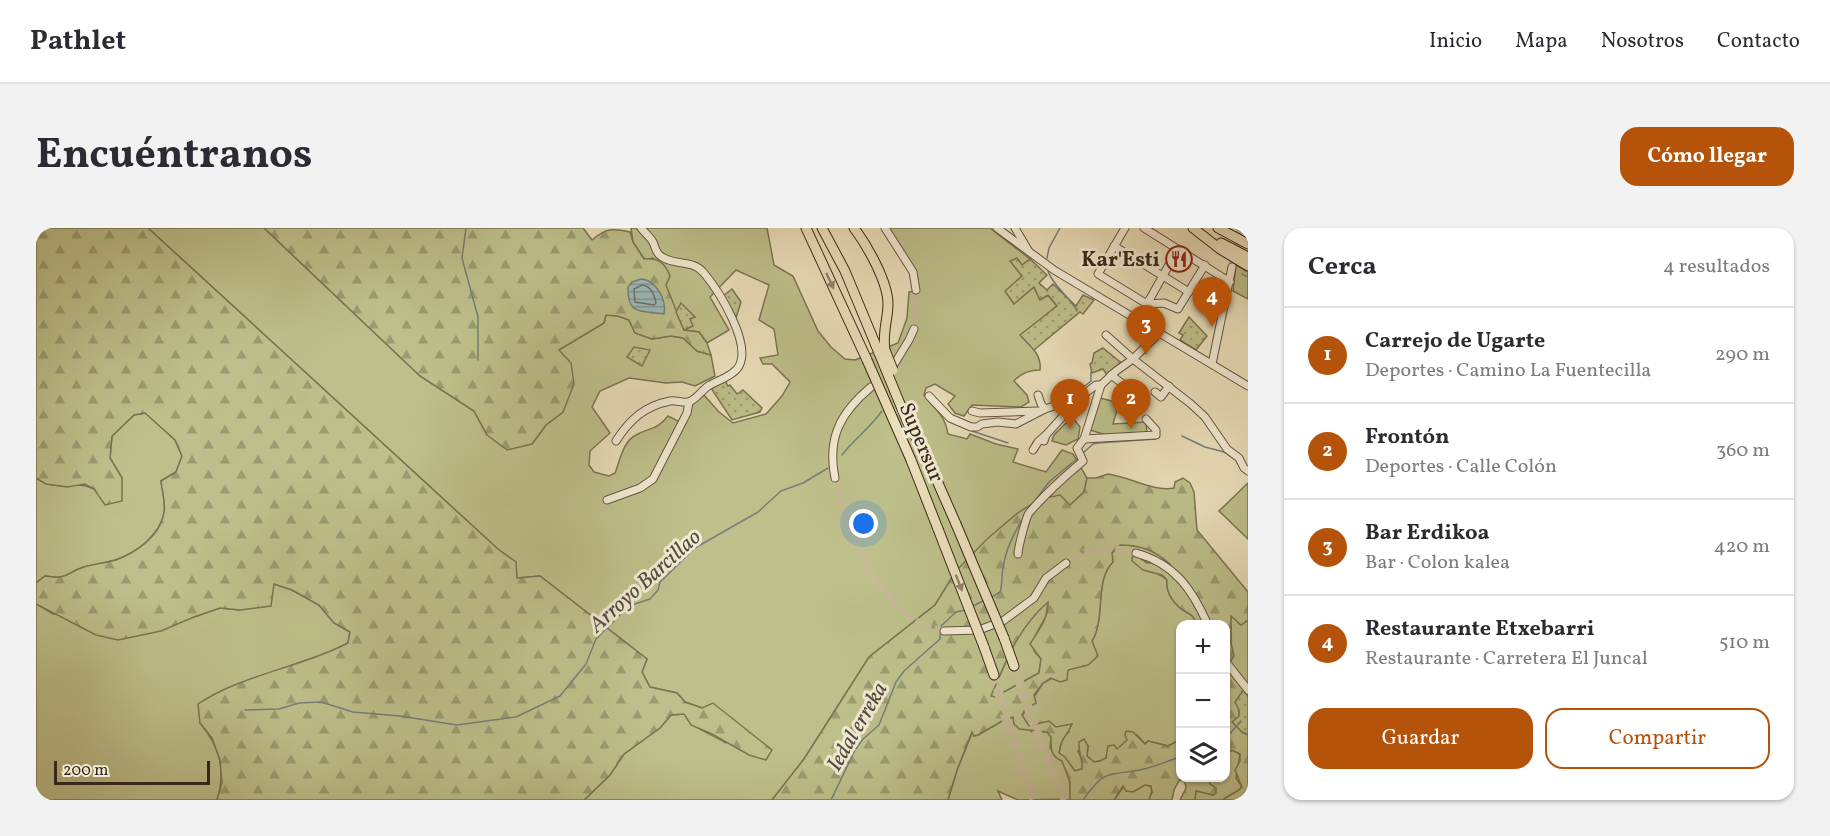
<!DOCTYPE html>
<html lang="es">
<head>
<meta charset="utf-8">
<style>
  body { margin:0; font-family:Vollkorn,serif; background:#f2f2f3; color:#2b2b33 }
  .controls { position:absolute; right:18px; bottom:18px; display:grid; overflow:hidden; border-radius:12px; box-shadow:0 2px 4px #0004 }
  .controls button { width:54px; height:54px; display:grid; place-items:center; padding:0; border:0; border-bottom:2px solid #e1e1e2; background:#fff; color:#2b2b33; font:30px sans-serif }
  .scale { position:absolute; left:18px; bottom:15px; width:156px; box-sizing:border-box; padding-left:6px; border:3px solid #39271b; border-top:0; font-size:16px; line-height:21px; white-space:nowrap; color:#39271b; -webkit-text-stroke:4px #f1ead2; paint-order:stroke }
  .you { position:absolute; left:828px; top:296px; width:21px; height:21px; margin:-15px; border:4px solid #fff; border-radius:50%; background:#1a73e8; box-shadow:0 0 0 9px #1a73e833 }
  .badge { display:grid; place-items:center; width:39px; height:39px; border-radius:50%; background:#b45309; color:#fff; font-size:20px; font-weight:700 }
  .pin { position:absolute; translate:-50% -50px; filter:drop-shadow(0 2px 3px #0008) }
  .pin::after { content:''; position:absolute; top:32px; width:21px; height:18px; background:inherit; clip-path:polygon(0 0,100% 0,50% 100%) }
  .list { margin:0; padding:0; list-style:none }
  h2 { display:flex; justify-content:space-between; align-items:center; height:78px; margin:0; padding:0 24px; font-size:26px }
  h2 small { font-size:20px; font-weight:400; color:#7c7c81 }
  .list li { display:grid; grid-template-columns:39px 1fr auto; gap:18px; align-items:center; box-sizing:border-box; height:96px; padding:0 24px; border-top:2px solid #e1e1e2 }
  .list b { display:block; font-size:22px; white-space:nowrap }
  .list p { margin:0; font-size:20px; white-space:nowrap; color:#7c7c81 }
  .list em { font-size:20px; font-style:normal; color:#7c7c81 }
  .actions { display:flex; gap:12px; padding:18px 24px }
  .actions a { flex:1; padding:14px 0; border:2px solid #b45309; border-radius:18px; text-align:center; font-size:21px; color:#b45309 }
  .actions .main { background:#b45309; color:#fff }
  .icon { flex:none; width:33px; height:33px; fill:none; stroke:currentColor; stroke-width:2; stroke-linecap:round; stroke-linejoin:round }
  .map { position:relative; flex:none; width:1212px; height:572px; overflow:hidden; border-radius:18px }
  header { display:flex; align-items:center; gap:36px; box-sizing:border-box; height:84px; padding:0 30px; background:#fff; border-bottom:2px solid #e1e1e2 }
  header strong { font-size:28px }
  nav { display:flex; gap:33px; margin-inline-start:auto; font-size:21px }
  .intro { display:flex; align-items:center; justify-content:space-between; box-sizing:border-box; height:144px; padding:0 36px }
  h1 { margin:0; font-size:42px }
  .button { padding:15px 27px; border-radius:18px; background:#b45309; color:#fff; font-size:21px; font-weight:700 }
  main { display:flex; gap:36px; padding:0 36px }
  aside { flex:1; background:#fff; border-radius:18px; box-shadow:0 2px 4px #0004 }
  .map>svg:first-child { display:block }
  .grass { fill:#bec08b; stroke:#7c7453; stroke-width:1.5 }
  .forest { fill:url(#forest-firs); stroke:#7c7453; stroke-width:1.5; fill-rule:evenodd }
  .garden { fill:url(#garden-dots); stroke:#7c7453; stroke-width:1.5 }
  .water { fill:url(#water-rules); stroke:#757f7b; stroke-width:1.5 }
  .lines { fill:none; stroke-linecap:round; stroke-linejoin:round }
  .shore { stroke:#6b706b; stroke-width:1.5 }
  .stream { stroke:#757f7b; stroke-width:1.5 }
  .minor-tunnel { stroke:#c7ba9a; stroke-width:7; stroke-dasharray:7 3.5; stroke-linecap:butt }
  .highway-tunnel { stroke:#c7ba9a; stroke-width:9; stroke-dasharray:9 4.5; stroke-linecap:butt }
  .minor-casing { stroke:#655543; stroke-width:9 }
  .highway-casing { stroke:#39271b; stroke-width:11 }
  .minor { stroke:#f1ead2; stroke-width:7 }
  .highway { stroke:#eadfba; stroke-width:9 }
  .highway-bridge-casing { stroke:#39271b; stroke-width:11; stroke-linecap:butt }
  .highway-bridge { stroke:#eadfba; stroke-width:9 }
  .oneway { fill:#92836a }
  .labels { text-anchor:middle; stroke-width:6; stroke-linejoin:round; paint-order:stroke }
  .poi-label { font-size:21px; font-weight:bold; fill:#39271b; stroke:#f1ead2; text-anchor:end }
  .street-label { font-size:21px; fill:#39271b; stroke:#f1ead2 }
  .water-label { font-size:22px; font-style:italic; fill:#524c43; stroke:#f1ead2 }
</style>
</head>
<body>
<header>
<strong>Pathlet</strong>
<nav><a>Inicio</a><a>Mapa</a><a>Nosotros</a><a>Contacto</a></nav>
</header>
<div class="intro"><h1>Encuéntranos</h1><a class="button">Cómo llegar</a></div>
<main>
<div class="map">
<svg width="1212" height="572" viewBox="0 0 1212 572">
  <defs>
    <pattern id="forest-firs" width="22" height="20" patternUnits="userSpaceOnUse" patternTransform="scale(1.5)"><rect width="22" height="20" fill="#bec08b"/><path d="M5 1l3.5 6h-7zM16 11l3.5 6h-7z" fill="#9b9c71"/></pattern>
    <pattern id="garden-dots" width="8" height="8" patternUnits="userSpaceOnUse" patternTransform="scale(1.5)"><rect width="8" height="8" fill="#bec08b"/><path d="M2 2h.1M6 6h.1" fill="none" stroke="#9b9c71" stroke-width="1.8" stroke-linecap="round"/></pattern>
    <pattern id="water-rules" width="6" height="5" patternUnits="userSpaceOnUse" patternTransform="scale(1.5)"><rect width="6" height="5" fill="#9dbabb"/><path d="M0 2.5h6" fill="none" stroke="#819797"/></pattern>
  </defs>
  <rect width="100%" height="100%" fill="#eadfba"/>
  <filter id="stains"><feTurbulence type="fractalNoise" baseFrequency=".00333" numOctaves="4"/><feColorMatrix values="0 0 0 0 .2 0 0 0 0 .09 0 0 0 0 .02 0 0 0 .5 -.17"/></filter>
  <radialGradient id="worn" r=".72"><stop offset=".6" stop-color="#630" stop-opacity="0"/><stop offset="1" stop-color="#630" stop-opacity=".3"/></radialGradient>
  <g class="grass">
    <path d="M 112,0 L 228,0 L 384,148 L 438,183 L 451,207 L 496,216 L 510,197 L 527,184 L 522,122 L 568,95 L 570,87 L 582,88 L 593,92 L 599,105 L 616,111 L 635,108 L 647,110 L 661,123 L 675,127 L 679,148 L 659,158 L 646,154 L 630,155 L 593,150 L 564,163 L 556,179 L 574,205 L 554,223 L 553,237 L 558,244 L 573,248 L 579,245 C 584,233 587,213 600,207 C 614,199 620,203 632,188 L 648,196 L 654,186 L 656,176 L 668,167 L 683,184 L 697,195 L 730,186 L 746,168 L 754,154 L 736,136 L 727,136 L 724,130 L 742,127 L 738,101 L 723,92 L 733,57 L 700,42 L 674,69 L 693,102 L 671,115 L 663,104 L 648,102 L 653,91 L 658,89 L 645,76 L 640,84 L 617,30 L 609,32 L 597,14 L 595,0 L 731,0 L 738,37 L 757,48 L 782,103 L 795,119 L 809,131 L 819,132 L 862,115 L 871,90 L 873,64 L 882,63 C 876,39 867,20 852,0 L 954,0 L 994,31 L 986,37 L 986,48 L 978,75 L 998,59 L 1004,72 L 1012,67 L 1021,78 L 985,107 C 994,117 1006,127 1004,142 C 993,142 985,145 978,153 L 991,167 L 993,174 L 985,179 L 936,177 L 928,188 L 919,185 L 912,176 L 919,168 L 899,156 L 890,160 L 888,167 C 899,183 908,184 912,206 L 931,211 L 934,206 L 960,216 L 982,221 L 977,234 L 1010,244 L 1026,222 L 1037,226 L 1051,250 L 1048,264 L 1034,277 L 920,343 L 899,377 L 833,429 L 768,531 L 736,572 L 548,572 L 574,547 L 588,526 L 624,500 L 635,487 L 649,486 C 658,502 674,505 690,515 L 666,480 L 649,474 L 641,465 L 614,459 L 606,444 L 611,431 L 504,348 L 481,350 L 479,334 L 463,322 Z"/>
    <path d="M 1200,37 L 1212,44 L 1212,71 L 1197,63 Z"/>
    <path d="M 1064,170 L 1083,175 L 1077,196 L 1110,194 L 1111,205 L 1073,208 L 1054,202 Z"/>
    <path d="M 110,185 L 139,212 L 146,228 L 140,244 L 125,253 C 126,263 130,276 128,285 C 124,308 99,325 79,332 C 69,335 58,336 48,339 C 28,345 34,352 9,348 L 0,355 L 0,250 C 23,265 38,251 58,261 L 86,250 L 74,230 L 76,208 L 98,187 Z"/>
    <path d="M 1036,189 L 1044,199 L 1042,211 L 1030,217 L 1016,213 L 1018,207 Z"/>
    <path d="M 1212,255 L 1212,311 L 1183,283 Z"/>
    <path d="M 1084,317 C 1105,317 1119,322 1135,336 L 1128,341 L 1111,335 L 1106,330 L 1101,335 C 1110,345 1122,343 1131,352 C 1130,362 1135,372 1143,379 C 1151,387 1156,383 1161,396 L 1144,397 L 1144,512 L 1132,518 L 1112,513 L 1109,516 L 1101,507 C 1086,514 1074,533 1058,534 L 1051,528 L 1052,518 L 1042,523 L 1047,534 L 1046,541 L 1039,543 L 1023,525 L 1026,510 L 1033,504 L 1006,494 L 993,498 L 986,488 L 1007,455 L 1037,439 L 1043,438 L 1059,423 L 1056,413 C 1070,391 1058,352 1077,334 L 1076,325 Z"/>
    <path d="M 238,356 L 256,362 L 283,377 L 298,395 L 314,404 L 312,415 L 293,425 L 245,441 L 164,495 C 184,519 190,542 181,572 L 0,572 L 0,376 L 17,386 L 158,389 L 184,380 L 204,382 Z"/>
    <path d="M 1012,373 L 1010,388 L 999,408 L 998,423 L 1005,431 L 1003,445 L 959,469 L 954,468 C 963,452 969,434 977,417 C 986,400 998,386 1012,373 Z"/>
    <path d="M 1195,387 L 1205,397 L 1212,392 L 1212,469 L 1208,461 L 1190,441 L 1197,428 L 1195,415 Z"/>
    <path d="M 978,489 L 996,504 L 1011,504 L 1015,509 L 1014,520 L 1026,533 L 1033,548 L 1035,571 L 982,572 L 962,563 L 966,572 L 912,572 L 921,542 L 937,503 L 938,508 L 942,507 L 966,493 Z"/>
    <path d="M 1196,522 L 1204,526 L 1200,550 L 1206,559 C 1200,566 1193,566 1187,572 L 1159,572 L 1159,563 L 1170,564 L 1177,567 L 1172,550 L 1190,550 L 1190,526 Z"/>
    <path d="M 1109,557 L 1115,558 L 1116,563 L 1113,572 L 1078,572 L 1088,558 Z"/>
  </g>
  <g class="forest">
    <path d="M 0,0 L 112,0 L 463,322 L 480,334 L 481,350 L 504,348 L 611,431 L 606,444 L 614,459 L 641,465 L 649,474 L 666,480 L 677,475 L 736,522 L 730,532 L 713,527 L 676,506 L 655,497 L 648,486 L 635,487 L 624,500 L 588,526 L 574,547 L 548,572 L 181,572 L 186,555 L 184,532 L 176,510 L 164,495 L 162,476 C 207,446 264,440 312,415 L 314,404 L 298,395 L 283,377 L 256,362 L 238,356 L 235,378 L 204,382 L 184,380 L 158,389 L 125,403 L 82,412 L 60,407 L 0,376 L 0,355 L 9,348 C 34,352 28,345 48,339 C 58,336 69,335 80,332 C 100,325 124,308 128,285 C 130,276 126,263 125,253 L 140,244 L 146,228 L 139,212 L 109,185 L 98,187 L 76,208 L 74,230 L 86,250 L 86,273 L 69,277 L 58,261 L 49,256 L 31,259 L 10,256 L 0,250 Z"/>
    <path d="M 228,0 L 547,0 L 556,12 C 570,0 576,0 594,4 L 597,14 L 608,31 C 622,29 629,35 634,48 L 630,57 L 648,102 L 663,104 L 671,115 L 675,127 L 661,123 L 647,110 L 635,108 L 616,111 L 599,105 L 593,92 L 582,88 L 570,87 L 568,95 L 523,122 L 535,135 L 538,156 L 527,184 L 510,197 L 496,216 L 471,222 L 451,207 L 438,183 L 384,148 Z"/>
    <path d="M 1072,246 C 1095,249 1116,264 1138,260 L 1139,254 L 1147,250 L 1154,255 L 1158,264 L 1161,302 L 1212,364 L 1212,392 L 1205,397 L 1195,388 L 1195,415 L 1198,428 L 1190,439 L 1190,397 L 1161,396 C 1156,383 1151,387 1143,379 C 1135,372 1130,362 1131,352 L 1126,347 L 1107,342 L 1096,333 L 1096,329 L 1101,328 L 1111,335 L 1118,335 L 1127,340 L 1134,336 C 1118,322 1105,317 1084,317 L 1076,325 L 1077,334 C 1058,352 1070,391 1056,413 L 1062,428 L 1052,437 L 1032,442 L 1031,452 L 1024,454 L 1015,450 L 1007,455 L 998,467 L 1000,475 L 989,481 L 986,487 L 993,498 L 1013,493 L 1020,499 L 1036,496 C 1031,509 1025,509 1023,525 L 1029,529 L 1039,543 L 1046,541 C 1047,531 1042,524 1043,514 L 1048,511 L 1052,518 L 1051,528 L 1058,534 L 1064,533 L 1070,530 L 1072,518 L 1078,517 L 1081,521 L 1091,512 L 1089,507 L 1090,503 L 1097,504 L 1109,516 L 1112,513 L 1132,518 L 1144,512 L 1144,550 L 1172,550 L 1174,556 L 1180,560 L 1180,565 L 1177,567 L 1160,563 L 1159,572 L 1144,572 L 1150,560 L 1149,554 L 1144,551 L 1138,562 L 1136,572 L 1113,572 L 1116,564 L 1115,558 L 1109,557 L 1097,564 L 1090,563 L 1087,558 L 1078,572 L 1034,572 L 1034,554 L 1026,533 C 1014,528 1015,520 1015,509 L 1011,504 L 983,501 L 978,496 L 977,489 L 966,493 L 942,507 L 938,508 L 936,504 L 921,542 L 912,572 L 736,572 L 768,531 L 833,429 L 899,377 L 920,343 L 951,311 L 983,284 L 1004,271 L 1024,267 L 1034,277 L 1048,264 L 1051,250 L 1060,250 ZM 1012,374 C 1013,390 1002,403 994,416 L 1005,431 L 1003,445 L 959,469 L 955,468 C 970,433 982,400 1012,374 Z"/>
    <path d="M 1190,441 L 1208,461 L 1203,482 L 1206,504 L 1212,507 L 1212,572 L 1187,572 C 1193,566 1200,566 1206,559 L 1199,542 L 1204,533 L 1204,526 L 1196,522 L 1190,526 Z"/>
  </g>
  <g class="garden">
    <path d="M 981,30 L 986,37 L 994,31 L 1011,47 L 1003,55 L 1011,62 L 1017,56 L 1040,78 L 1047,67 L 1058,72 L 1047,86 L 1044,84 L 998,122 L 984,107 L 1021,78 L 1012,67 L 1004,72 L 998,59 L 978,76 L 969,63 L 986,48 L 974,33 Z"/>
    <path d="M 696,61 L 705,74 L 700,90 L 686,69 Z"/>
    <path d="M 645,75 L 659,89 L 654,91 L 657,98 L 648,102 L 640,84 Z"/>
    <path d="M 1153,89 L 1171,108 L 1160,122 L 1144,112 L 1147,107 L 1143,105 Z"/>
    <path d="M 598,119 L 614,122 L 606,138 L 591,129 Z"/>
    <path d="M 1067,120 L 1088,137 L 1071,147 L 1067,141 L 1056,145 L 1054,136 L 1056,135 L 1058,125 Z"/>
    <path d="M 688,151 L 692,158 L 694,157 L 701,166 L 707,162 L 726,180 L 724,184 L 696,192 L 675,160 Z"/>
    <path d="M 1208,461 L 1212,469 L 1212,507 L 1206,504 L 1196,494 L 1203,488 L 1203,482 L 1199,474 Z"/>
  </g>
  <path class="water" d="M 605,51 C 620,52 631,72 628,86 C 605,82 591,88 592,59 L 596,54 Z"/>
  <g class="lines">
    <path class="shore" d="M 606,57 C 615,58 618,66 620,75 L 618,77 L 599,74 L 598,61 Z"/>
    <g class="stream">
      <path d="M 430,0 L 426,30 L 442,89 L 442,132"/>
      <path d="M 1011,30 L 1013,20 L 1024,0"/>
      <path d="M 1012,43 C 1016,57 1034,69 1041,83"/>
      <path d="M 1206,46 L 1212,49"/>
      <path d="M 1044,162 L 1055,153 L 1055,144"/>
      <path d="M 936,203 L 972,215"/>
      <path d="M 1146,208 L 1169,219 L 1188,224 L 1201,233"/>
      <path d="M 1046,226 L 1057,216 L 1062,215 L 1120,211"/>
      <path d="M 806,227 C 818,211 834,200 846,183"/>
      <path d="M 998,274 L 1013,254 L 1043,229"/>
      <path d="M 956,369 L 964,364 C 967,355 965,349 967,340 C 969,324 978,304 987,291"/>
      <path d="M 937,378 L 949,372"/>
      <path d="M 209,482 L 243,481 L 263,475 L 285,474 L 317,484 L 364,488 L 421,497 L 480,489 L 524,468 L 550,436 L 560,411 L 584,387 L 599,376 L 614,371 L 622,362 L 624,354 L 659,320 L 722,284 L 745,263 L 767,255 L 792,240"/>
      <path d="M 1190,510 L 1205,493"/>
      <path d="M 795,572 L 819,522 L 827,511 L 843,497 L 860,454 L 868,443 L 904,411 L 904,399 L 920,384 L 930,382"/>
      <path d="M 1047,572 C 1069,542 1069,548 1103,542 C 1117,540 1131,533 1144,529"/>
    </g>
    <g class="minor-tunnel">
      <path d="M 1196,39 L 1204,0"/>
      <path d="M 878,101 L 881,83 L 880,62"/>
      <path d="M 799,250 L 813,299 L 836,348 L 870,387 L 888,398 L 908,403"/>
      <path d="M 1030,335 C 1055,318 1071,317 1100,325"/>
    </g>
    <g class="highway-tunnel">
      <path d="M 978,438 L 997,494 L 1029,572"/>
      <path d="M 958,447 L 973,502 L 998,572"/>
    </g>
    <g class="minor-casing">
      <g id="minor">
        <path d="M 849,0 L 877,44 L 880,62"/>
        <path d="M 961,0 L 1018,42 L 1212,158"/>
        <path d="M 979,0 L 992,22"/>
        <path d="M 1089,0 L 1062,46 L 1111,76 L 1128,75 L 1142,81 L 1169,37"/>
        <path d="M 1108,0 L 1194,54"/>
        <path d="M 1078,18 L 1153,64"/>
        <path d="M 1111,76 L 1142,21"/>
        <path d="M 1070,107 L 1097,131 L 1155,176 L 1169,189 L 1191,221 L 1203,230 L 1208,240 L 1212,243"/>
        <path d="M 859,135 L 873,112 L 878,101"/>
        <path d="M 1176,136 L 1196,39"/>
        <path d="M 1075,147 L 1087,156"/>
        <path d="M 1119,164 L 1125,169 L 1133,158"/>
        <path d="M 1002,167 L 1005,176 L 1009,181"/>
        <path d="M 893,168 L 914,190 L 935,199 L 941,199 L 946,196 L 962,194 L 980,196 L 1009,181 L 1021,177 L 1040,165 L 1045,167"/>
        <path d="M 936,183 L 944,185 L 1002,183"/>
        <path d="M 1048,211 L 1120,207 L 1120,202 L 1110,191"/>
        <path d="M 580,213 C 594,191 609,178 634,173 C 640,172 646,175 652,174 C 660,173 666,161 674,157 C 683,152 694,149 701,141 C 719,119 682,62 668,45 C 656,31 640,38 626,29 C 619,25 620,20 617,14 C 614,9 608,4 605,0"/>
        <path d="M 1008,213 L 1010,207 L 1028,187 L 1034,177 L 1060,157 L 1065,157"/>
        <path d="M 997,222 L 1002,214 L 1010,207"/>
        <path d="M 799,250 C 791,210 804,185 835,159"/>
        <path d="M 571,272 L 604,260 L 617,251 L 651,185 L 653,174"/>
        <path d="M 1100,325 C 1139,336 1156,361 1172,397"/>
        <path d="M 982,326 C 982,320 990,289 993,285 C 1009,266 1028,249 1047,233 L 1041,220 L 1048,211 L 1065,157 L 1080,143 L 1097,131 L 1123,105"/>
        <path d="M 908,403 L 943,402 L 967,393 L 998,370 L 1010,350 L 1030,335"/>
        <path d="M 1190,434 L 1212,462"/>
        <path d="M 1208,572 L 1212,568"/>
      </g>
    </g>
    <g class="highway-casing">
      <g id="highway">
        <path d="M 770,0 L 831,132"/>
        <path d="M 786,0 L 809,43 L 843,125"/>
        <path d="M 818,0 C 831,17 852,54 852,76 C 852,91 846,106 849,122"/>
        <path d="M 1157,0 L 1184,21 L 1212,38"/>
        <path d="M 1182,0 L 1212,16"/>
        <path d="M 1185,15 L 1212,29"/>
        <path d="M 891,230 L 920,296"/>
        <path d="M 875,232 L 902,301"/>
        <path d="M 968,410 L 978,438"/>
        <path d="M 948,419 L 958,447"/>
      </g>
    </g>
    <use href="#minor" class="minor"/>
    <use href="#highway" class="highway"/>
    <g class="highway-bridge-casing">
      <g id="highway-bridge">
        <path d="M 849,122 L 857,142"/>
        <path d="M 843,125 L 871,193 L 891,230"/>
        <path d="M 831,132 L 875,232"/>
        <path d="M 920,296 L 968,410"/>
        <path d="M 902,301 L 948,419"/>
      </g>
    </g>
    <use href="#highway-bridge" class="highway-bridge"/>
  </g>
  <defs><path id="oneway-solid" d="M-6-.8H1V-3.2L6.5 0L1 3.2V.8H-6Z" transform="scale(1.5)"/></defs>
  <g class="oneway">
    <use href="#oneway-solid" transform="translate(794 53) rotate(65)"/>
    <use href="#oneway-solid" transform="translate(923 355) rotate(69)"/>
  </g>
  <defs>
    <g id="restaurant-ring" transform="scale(1.35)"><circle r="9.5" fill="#f1ead2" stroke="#8f2418" stroke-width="1.5"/><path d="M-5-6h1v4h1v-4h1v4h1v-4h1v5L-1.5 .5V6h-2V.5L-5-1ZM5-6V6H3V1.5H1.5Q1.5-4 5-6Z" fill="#8f2418"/></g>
  </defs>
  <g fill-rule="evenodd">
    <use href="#restaurant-ring" x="1143" y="31"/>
  </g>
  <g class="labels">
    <g class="poi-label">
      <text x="1124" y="38">Kar'Esti</text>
    </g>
    <g class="street-label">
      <text transform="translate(886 214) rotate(67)" y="7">Supersur</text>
    </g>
    <g class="water-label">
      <text transform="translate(608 352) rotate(-42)" y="8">Arroyo Barcillao</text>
      <text transform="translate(820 498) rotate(-60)" y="8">Iedal erreka</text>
    </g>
  </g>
  <rect width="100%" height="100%" filter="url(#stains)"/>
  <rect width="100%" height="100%" fill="url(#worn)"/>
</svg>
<div class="controls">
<button>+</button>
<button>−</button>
<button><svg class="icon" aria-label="layers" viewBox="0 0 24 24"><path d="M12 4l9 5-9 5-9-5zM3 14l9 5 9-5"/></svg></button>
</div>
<div class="scale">200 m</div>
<div class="you"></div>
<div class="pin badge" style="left:1034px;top:201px">1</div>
<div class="pin badge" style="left:1095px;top:201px">2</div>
<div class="pin badge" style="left:1110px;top:127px">3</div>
<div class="pin badge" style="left:1176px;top:99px">4</div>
</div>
<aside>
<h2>Cerca<small>4 resultados</small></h2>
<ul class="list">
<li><span class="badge">1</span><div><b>Carrejo de Ugarte</b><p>Deportes · Camino La Fuentecilla</p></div><em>290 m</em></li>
<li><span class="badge">2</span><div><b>Frontón</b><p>Deportes · Calle Colón</p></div><em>360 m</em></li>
<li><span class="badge">3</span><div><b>Bar Erdikoa</b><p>Bar · Colon kalea</p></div><em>420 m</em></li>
<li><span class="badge">4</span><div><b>Restaurante Etxebarri</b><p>Restaurante · Carretera El Juncal</p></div><em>510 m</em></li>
</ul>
<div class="actions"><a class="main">Guardar</a><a>Compartir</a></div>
</aside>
</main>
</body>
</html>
